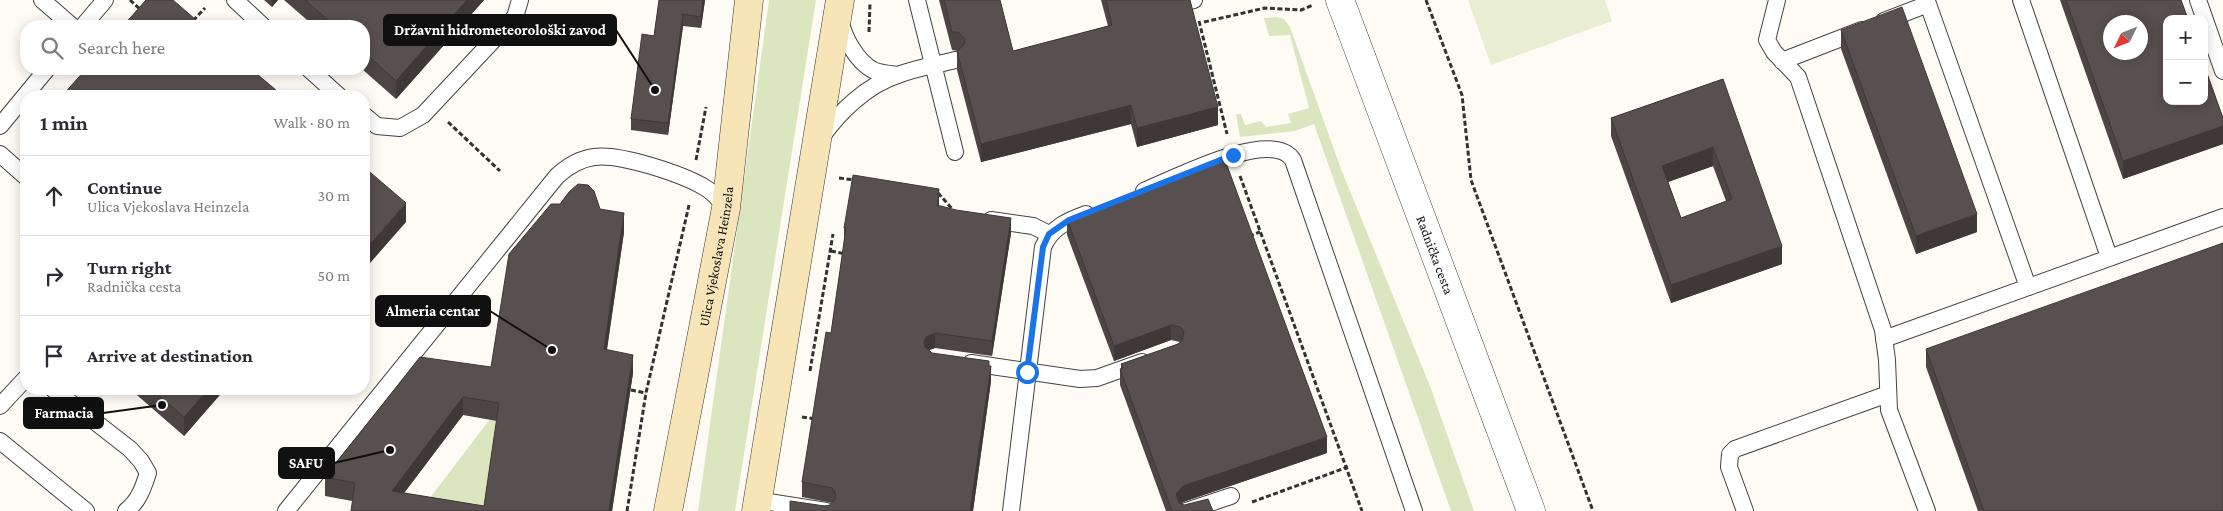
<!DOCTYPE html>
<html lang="en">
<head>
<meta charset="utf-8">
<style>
  body { margin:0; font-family:"Crimson Pro",serif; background:#f2f2f3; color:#2b2b33 }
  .controls { position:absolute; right:15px; top:15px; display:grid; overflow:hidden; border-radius:10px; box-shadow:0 2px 12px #0003 }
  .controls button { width:45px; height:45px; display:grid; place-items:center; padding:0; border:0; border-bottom:1px solid #e1e1e2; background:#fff; color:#2b2b33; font:25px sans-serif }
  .compass { position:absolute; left:2103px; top:15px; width:45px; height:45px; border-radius:50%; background:#fff; box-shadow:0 2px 12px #0003; rotate:227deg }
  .stop { position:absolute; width:15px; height:15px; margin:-11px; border:4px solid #1a73e8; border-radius:50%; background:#fff }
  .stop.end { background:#1a73e8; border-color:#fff; box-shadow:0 1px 5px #0008 }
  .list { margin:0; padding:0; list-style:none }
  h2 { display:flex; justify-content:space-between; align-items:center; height:65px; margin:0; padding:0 20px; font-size:21px }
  h2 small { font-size:16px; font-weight:400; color:#7c7c81 }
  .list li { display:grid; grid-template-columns:32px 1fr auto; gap:15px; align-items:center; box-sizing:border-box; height:80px; padding:0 20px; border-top:1px solid #e1e1e2 }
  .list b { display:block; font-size:19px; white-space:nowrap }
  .list p { margin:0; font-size:16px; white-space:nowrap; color:#7c7c81 }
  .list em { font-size:16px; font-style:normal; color:#7c7c81 }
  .icon { flex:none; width:28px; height:28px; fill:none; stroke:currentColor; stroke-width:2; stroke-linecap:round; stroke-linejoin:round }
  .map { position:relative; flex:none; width:2223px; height:511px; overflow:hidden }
  .search { position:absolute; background:#fff; box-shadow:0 2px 12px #0003; left:20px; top:20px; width:350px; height:55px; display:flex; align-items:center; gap:12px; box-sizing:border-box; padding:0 18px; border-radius:20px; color:#7c7c81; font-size:19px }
  .panel { position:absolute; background:#fff; box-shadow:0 2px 12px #0003; left:20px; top:90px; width:350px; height:305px; border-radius:20px }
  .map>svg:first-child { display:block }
  .green { fill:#dbe6c1 }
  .pitch { fill:#e9eed2 }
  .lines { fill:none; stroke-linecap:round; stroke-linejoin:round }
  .service-casing { stroke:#434343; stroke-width:18 }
  .tertiary-casing { stroke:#434343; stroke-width:29 }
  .secondary-casing { stroke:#323232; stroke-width:29 }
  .path { stroke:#323232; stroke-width:3; stroke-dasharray:5 2.5; stroke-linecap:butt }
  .service { stroke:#fff; stroke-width:16 }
  .tertiary { stroke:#fff; stroke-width:28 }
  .secondary { stroke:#f7e5b7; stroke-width:28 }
  .wall { fill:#4c4543; fill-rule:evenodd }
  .shaded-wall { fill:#3e3837 }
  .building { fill:#58504e; stroke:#3e3837; fill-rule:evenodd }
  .route { stroke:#1a73e8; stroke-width:6 }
  .labels { text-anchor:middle; stroke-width:5; stroke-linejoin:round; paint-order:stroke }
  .street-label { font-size:14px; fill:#101010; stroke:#fff }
  .leader { fill:none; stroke:#101010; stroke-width:2 }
  .callout-dot { fill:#101010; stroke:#fff; stroke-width:2 }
  .callout { fill:#101010; stroke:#101010; stroke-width:2 }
  .callout-label { font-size:15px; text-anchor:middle; font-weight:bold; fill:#fff }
</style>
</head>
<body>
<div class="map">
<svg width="2223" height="511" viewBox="0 0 2223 511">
  <rect width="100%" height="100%" fill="#fefbf5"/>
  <g class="green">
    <path d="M 769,0 L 816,0 L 735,511 L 698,511 Z"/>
    <path d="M 1277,17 L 1284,19 L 1290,27 L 1341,169 L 1430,386 L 1474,511 L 1451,511 L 1314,124 L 1295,131 L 1240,137 L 1236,114 L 1241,114 L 1245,125 L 1261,121 L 1266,127 L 1291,123 L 1288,114 L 1309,108 L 1290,35 L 1269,36 L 1264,18 Z"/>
    <path d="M 490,419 L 499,421 L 486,511 L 420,511 Z"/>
  </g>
  <path class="pitch" d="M 1468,0 L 1605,0 L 1612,21 L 1491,65 Z"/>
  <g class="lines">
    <g class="service-casing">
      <g id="service">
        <path d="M 42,0 L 72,26"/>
        <path d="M 235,0 L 263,26"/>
        <path d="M 917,0 L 955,152"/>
        <path d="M 1777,0 L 1767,40 L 1774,52 L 1798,77 L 1883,330 L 1887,360 L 1889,410 L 1927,511"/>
        <path d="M 2021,0 L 2109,257"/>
        <path d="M 2198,0 L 2223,71"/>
        <path d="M 1186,2 L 1194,0"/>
        <path d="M 840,20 C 844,37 856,61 873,70 C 879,73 890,74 897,75"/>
        <path d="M 1884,21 L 1928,4 L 2028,287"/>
        <path d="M 83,26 L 105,0"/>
        <path d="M 1782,61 L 1862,30"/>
        <path d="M 309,69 L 339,96"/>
        <path d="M 364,115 L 377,126 L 400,128 L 423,115 L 515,17 L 520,0"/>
        <path d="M 0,126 L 47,69"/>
        <path d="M 821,138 C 839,112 867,85 898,75 C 916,68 936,65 955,60"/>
        <path d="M 0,154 L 26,177"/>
        <path d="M 1144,191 C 1173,179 1272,127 1293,160 L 1414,511"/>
        <path d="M 991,220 L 1033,226 L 1049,234"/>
        <path d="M 1884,339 L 2223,217"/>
        <path d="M 971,363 L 1080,379 L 1097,378 L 1142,362"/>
        <path d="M 53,389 L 130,449 L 141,461 L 148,473 C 143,488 139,501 126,511"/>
        <path d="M 0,406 L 26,378"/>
        <path d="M 0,441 L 86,511"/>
        <path d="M 757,500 L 826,511"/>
        <path d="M 286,511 L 557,176 C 568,166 579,159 594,157 C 619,153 682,174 704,187 C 713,192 720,200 726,208"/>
        <path d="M 1011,511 L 1043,247 C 1052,227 1067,221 1086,214"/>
        <path d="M 1186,511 L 1231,496"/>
        <path d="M 1745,511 L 1729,467 L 1730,454 L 1735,449 L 1888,394"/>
      </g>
    </g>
    <g class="tertiary-casing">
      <g id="tertiary">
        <path id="s1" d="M 1340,0 L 1531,511"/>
      </g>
    </g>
    <g class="secondary-casing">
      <g id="secondary">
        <path id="s2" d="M 668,511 L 726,208 L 749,0"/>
        <path d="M 756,511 L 840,0"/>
      </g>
    </g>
    <g class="path">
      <path d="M 130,0 L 142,11"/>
      <path d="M 1426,0 L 1462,95 L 1471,180 L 1593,511"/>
      <path d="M 1199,21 L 1227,134"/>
      <path d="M 1204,22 L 1265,8 L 1301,10 L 1313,5"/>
      <path d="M 188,26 L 205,8"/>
      <path d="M 869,32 L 870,3"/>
      <path d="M 448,122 L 500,171"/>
      <path d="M 696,160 L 706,107"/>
      <path d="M 1240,176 L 1362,511"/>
      <path d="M 839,178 L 855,180"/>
      <path d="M 938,193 L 955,212"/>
      <path d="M 1249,236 L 1260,232"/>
      <path d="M 831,251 L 845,254"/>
      <path d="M 810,371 L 833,234"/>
      <path d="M 631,390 L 646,393"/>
      <path d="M 802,417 L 816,419"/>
      <path d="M 1252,502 L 1348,467"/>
      <path d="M 627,511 L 646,393 L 689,205"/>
    </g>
    <use href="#service" class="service"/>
    <use href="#tertiary" class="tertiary"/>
    <use href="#secondary" class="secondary"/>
  </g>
  <g class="wall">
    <path d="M 264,0 L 278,0 L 272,7 Z"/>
    <path d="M 284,0 L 484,0 L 396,99 L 362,69 L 364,69 L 364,26 L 314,26 Z"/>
    <path d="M 659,0 L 705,0 L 701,28 L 683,26 L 668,135 L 631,130 L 631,119 L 654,36 Z"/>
    <path d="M 939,0 L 1000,0 L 1013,51 L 1108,26 L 1101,0 L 1190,0 L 1218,125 L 1137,147 L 1131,124 L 981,162 L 957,70 L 957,51 L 958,51 L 952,50 Z"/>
    <path d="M 2060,0 L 2181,0 L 2223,118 L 2223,144 L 2123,179 Z"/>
    <path d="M 1841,30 L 1977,232 L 1916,254 L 1841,49 Z"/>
    <path d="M 1723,79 L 1782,264 L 1671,303 L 1611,136 L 1611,118 ZM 1713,166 L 1726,201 L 1681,218 L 1668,182 Z"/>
    <path d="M 939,204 L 939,206 L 1011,233 L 992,356 L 935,348 L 929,350 L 932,353 L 989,366 L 991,381 L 973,511 L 790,511 L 830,505 L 832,503 L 802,497 L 802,482 L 831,333 L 844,243 L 844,228 Z"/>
    <path d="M 600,209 L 624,232 L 607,350 L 633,373 L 612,511 L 352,501 L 325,496 L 325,477 L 491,367 ZM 463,415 L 497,421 L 484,506 L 404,493 Z"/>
    <path d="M 1067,219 L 1327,453 L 1183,502 L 1181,504 L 1184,505 L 1213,511 L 1166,511 L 1120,385 L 1120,369 L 1121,369 L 1121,364 L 1178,344 L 1180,342 L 1171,340 L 1114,361 L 1067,235 Z"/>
    <path d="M 1926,349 L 2223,511 L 1978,511 L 1926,367 Z"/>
    <path d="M 130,389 L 225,389 L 184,436 Z"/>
  </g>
  <g class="shaded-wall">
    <path d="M 272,0 L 278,0 L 272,7 Z"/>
    <path d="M 467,0 L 484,0 L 396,99 L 396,81 Z"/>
    <path d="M 703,0 L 705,0 L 701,28 L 701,17 Z"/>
    <path d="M 683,14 L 683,26 L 668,135 L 668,123 Z"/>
    <path d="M 1131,105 L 1131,124 L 981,162 L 981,144 Z"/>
    <path d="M 1218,107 L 1218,125 L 1137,147 L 1137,128 Z"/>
    <path d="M 2223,126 L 2223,144 L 2123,179 L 2123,161 Z"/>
    <path d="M 1713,147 L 1713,166 L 1662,184 L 1662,166 Z"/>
    <path d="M 939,189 L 939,204 L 937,220 L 937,205 Z"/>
    <path d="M 406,203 L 406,222 L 364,270 L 364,251 Z"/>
    <path d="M 624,213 L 624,232 L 604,368 L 604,349 Z"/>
    <path d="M 1977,214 L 1977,232 L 1916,254 L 1916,236 Z"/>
    <path d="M 1011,218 L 1011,233 L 992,356 L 992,341 Z"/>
    <path d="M 1782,246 L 1782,264 L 1671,303 L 1671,285 Z"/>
    <path d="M 1171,325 L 1171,340 L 1114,361 L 1114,346 Z"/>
    <path d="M 935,333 L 935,348 L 926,351 L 924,357 L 924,342 L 926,337 Z"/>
    <path d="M 633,355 L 633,373 L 612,511 L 609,511 Z"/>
    <path d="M 991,366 L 991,381 L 973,511 L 970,511 Z"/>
    <path d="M 209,389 L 225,389 L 184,436 L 184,417 Z"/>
    <path d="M 463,397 L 463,415 L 392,509 L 392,491 Z"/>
    <path d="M 1327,437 L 1327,453 L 1183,502 L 1176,509 L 1176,494 L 1183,486 Z"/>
  </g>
  <g class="building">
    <path d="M 146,0 L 173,0 L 203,26 L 123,26 Z"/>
    <path d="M 305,0 L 467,0 L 396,81 L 364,52 L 364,26 L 335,26 Z"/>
    <path d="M 659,0 L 703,0 L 701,17 L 683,14 L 668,123 L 631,119 L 642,34 L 654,36 Z"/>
    <path d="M 944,0 L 1000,0 L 1013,51 L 1112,25 L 1106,0 L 1190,0 L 1218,107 L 1137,128 L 1131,105 L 981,144 L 957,51 L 964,45 L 965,39 L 958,32 L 952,32 Z"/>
    <path d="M 2066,0 L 2181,0 L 2188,19 L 2167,19 L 2167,101 L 2204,101 L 2204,65 L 2223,118 L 2223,126 L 2123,161 ZM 2110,22 L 2140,22 L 2140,52 L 2110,52 Z"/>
    <path d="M 1902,7 L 1977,214 L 1916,236 L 1841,30 Z"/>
    <path d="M 86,69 L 251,69 L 283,96 L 62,96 Z"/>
    <path d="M 1723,79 L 1782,246 L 1671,285 L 1611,118 ZM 1713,147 L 1732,199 L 1681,218 L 1662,166 Z"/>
    <path d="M 1225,160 L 1327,437 L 1183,486 L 1176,494 L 1179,503 L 1184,505 L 1208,499 L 1213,511 L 1172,511 L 1120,369 L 1123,368 L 1121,364 L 1178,344 L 1182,341 L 1184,332 L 1180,327 L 1171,325 L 1114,346 L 1067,219 Z"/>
    <path d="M 364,167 L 406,203 L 364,251 Z"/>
    <path d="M 853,175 L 939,189 L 937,205 L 956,210 L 1011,218 L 992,341 L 935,333 L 926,337 L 924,342 L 925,347 L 932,353 L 989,361 L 989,366 L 991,366 L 970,511 L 790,511 L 790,501 L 825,506 L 830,505 L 836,498 L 835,492 L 832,488 L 802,482 L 826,332 L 831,333 L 846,228 L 844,228 Z"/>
    <path d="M 578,184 L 588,185 L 594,191 L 600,209 L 624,213 L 604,349 L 633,355 L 609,511 L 351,511 L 355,483 L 325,477 L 420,357 L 491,367 L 509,254 L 551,204 L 560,204 L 569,192 ZM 463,397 L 499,403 L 484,506 L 392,491 Z"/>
    <path d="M 2223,243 L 2223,511 L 1984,511 L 1926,349 Z"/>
    <path d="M 151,389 L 209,389 L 184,417 Z"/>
  </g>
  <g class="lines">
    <path class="route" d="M 1027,372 L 1043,247 L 1049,234 L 1069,220 L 1233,155"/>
  </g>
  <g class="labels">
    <g class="street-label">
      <text dy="5" stroke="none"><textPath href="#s1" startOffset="272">Radnička cesta</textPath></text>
      <text dy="5" stroke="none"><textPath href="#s2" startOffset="259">Ulica Vjekoslava Heinzela</textPath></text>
    </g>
  </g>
  <path class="leader" d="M655 90L616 30M552 350L490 311M162 405L103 413M390 450L334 463"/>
  <g class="callout-dot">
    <circle cx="655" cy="90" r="5"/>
    <circle cx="552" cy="350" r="5"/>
    <circle cx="162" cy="405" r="5"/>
    <circle cx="390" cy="450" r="5"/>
  </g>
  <g class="callout">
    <rect x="384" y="15" width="232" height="30" rx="5"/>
    <rect x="376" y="296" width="114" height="30" rx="5"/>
    <rect x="24" y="398" width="79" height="30" rx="5"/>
    <rect x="279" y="448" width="55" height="30" rx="5"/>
  </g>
  <g class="callout-label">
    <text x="500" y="35">Državni hidrometeorološki zavod</text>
    <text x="433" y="316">Almeria centar</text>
    <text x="64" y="418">Farmacia</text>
    <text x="306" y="468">SAFU</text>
  </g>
</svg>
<div class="controls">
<button>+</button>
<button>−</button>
</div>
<svg class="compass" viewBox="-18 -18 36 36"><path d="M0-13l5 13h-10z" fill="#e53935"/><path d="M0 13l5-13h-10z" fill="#7c7c81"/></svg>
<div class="stop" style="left:1027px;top:372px"></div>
<div class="stop end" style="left:1233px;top:155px"></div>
<div class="search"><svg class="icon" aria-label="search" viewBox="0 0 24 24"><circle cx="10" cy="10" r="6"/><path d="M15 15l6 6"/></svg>Search here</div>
<section class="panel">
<h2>1 min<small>Walk · 80 m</small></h2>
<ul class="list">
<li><svg class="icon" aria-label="ahead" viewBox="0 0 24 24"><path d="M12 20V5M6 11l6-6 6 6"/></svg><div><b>Continue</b><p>Ulica Vjekoslava Heinzela</p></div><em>30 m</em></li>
<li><svg class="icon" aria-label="right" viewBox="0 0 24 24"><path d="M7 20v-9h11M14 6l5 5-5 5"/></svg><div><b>Turn right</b><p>Radnička cesta</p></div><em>50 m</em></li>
<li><svg class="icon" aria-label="arrive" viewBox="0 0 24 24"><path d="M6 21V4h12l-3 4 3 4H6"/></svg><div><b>Arrive at destination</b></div></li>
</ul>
</section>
</div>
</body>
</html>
